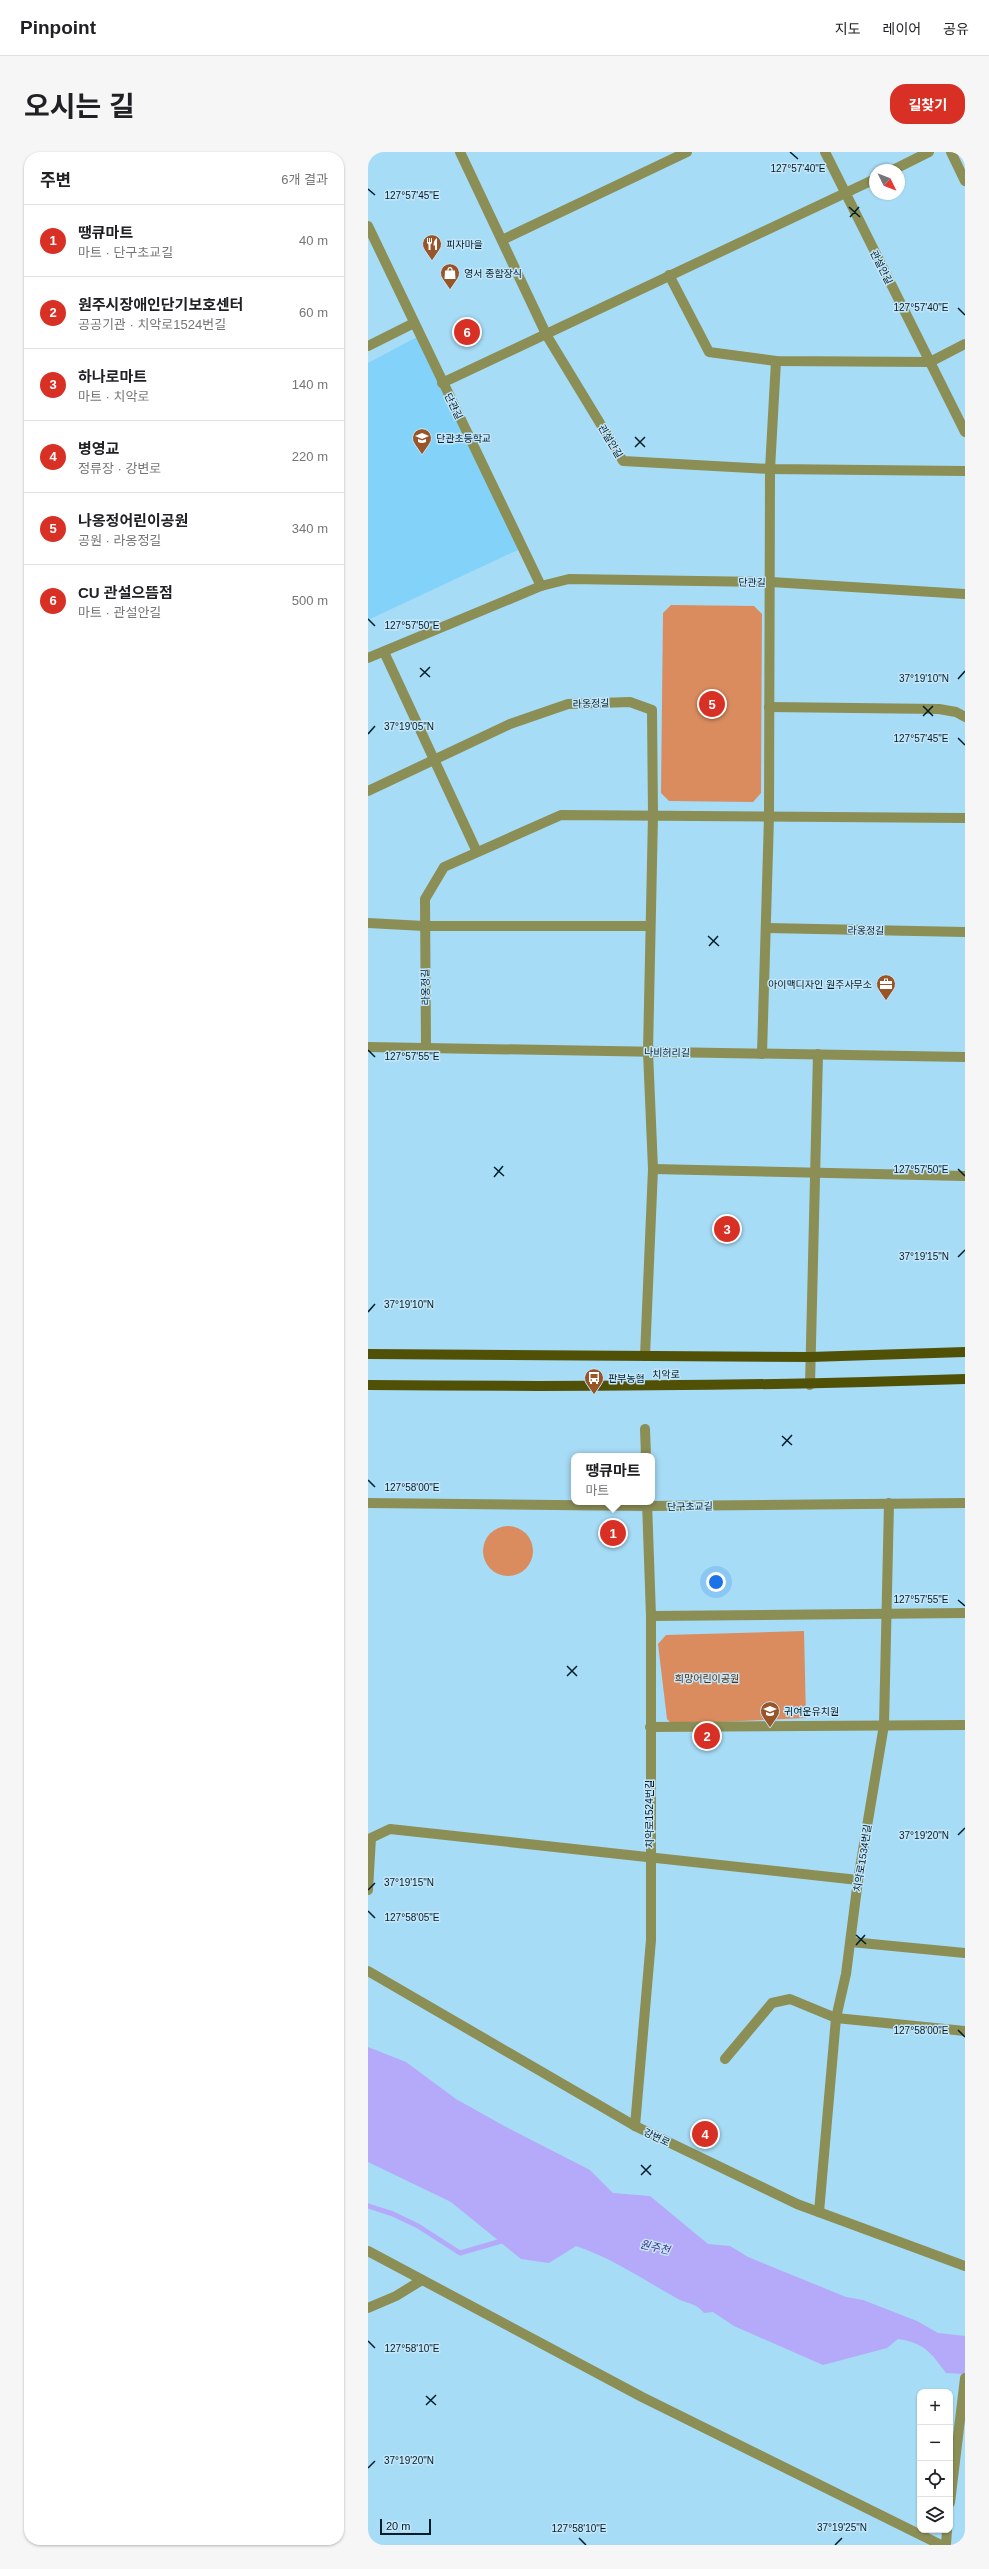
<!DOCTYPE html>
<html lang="ko">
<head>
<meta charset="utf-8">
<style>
  body { margin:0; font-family:Helvetica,"Noto Sans KR",sans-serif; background:#f6f6f6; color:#202124 }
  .controls { position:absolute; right:12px; bottom:12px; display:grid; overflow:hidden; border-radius:8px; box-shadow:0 1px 3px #0004 }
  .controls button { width:36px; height:36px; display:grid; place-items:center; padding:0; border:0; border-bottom:1px solid #e0e0e0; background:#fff; color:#202124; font:20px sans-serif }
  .compass { position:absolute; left:501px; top:12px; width:36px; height:36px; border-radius:50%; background:#fff; box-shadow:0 1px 3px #0004; rotate:133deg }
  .scale { position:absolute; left:12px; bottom:10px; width:51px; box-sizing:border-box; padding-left:4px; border:2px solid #001d2a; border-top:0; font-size:11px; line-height:14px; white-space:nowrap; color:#001d2a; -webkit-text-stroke:3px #c4e6f8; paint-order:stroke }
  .you { position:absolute; left:348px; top:1430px; width:14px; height:14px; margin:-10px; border:3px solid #fff; border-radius:50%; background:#1a73e8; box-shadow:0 0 0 6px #1a73e833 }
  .badge { display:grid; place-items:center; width:26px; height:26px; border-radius:50%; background:#d93025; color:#fff; font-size:13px; font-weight:700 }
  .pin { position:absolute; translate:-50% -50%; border:2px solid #fff; box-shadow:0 1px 4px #0006 }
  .popup { position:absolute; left:203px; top:1301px; width:84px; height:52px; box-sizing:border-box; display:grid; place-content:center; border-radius:8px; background:#fff; filter:drop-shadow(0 1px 3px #0005); font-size:13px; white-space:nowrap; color:#757577 }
  .popup b { font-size:15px; color:#202124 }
  .popup::after { content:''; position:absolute; left:50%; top:100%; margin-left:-8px; border:8px solid transparent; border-top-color:#fff }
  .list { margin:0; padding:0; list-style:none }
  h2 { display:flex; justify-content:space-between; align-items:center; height:52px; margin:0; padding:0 16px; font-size:17px }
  h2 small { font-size:13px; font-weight:400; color:#757577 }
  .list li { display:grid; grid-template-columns:26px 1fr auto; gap:12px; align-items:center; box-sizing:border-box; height:72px; padding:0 16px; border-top:1px solid #e0e0e0 }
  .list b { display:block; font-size:15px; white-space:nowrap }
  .list p { margin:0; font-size:13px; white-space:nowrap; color:#757577 }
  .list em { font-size:13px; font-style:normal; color:#757577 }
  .icon { flex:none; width:22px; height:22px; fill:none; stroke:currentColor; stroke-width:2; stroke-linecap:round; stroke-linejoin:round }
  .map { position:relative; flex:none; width:597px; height:2393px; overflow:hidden; border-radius:16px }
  header { display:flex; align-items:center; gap:24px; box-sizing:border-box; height:56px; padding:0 20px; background:#fff; border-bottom:1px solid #e0e0e0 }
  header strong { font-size:19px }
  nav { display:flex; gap:22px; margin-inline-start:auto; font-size:14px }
  .intro { display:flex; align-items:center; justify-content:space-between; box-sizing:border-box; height:96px; padding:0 24px }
  h1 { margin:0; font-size:28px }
  .button { padding:10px 18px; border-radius:16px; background:#d93025; color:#fff; font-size:14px; font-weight:700 }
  main { display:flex; gap:24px; padding:0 24px }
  aside { flex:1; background:#fff; border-radius:16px; box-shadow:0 1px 3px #0004 }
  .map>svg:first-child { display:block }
  .built { fill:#83d2f9 }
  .green { fill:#da8c5e }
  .water { fill:#b5a9f9 }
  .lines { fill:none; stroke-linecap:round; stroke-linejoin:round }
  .stream { stroke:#b5a9f9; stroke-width:5 }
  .minor { stroke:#8b8e55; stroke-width:10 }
  .major { stroke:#505107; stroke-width:10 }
  .ticks { fill:none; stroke:#001d2a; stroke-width:1.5 }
  .labels { text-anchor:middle; stroke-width:3; stroke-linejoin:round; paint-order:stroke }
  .poi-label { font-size:10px; fill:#001d2a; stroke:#c4e6f8; text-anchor:start }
  .street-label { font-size:10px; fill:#001d2a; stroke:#c4e6f8 }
  .park-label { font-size:10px; fill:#5c2a05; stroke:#c4e6f8 }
  .water-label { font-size:11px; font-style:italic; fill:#432a85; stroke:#c4e6f8 }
  .ticks-label { font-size:10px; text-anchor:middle; fill:#001d2a; stroke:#c4e6f8; stroke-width:3; stroke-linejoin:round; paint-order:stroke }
</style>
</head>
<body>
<header>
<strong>Pinpoint</strong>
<nav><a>지도</a><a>레이어</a><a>공유</a></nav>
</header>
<div class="intro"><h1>오시는 길</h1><a class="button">길찾기</a></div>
<main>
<aside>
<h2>주변<small>6개 결과</small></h2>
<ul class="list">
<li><span class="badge">1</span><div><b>땡큐마트</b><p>마트 · 단구초교길</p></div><em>40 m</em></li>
<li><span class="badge">2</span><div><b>원주시장애인단기보호센터</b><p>공공기관 · 치악로1524번길</p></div><em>60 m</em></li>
<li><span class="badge">3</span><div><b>하나로마트</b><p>마트 · 치악로</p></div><em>140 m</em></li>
<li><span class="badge">4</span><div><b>병영교</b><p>정류장 · 강변로</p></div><em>220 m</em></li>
<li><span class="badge">5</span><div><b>나옹정어린이공원</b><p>공원 · 라옹정길</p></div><em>340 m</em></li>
<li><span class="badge">6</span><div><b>CU 관설으뜸점</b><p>마트 · 관설안길</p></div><em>500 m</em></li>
</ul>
</aside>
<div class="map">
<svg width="597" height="2393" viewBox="0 0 597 2393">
  <rect width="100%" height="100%" fill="#a7dcf6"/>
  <path class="built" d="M 49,185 L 154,396 L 0,468 L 0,211 Z"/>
  <g class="green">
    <path d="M 303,453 L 386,454 L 394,462 L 393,641 L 385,650 L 301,649 L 293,641 L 295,461 Z"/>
    <circle cx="140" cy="1399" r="25"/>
    <path d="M 436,1479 L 438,1566 L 304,1572 L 299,1567 L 290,1492 L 298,1483 Z"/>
  </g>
  <path class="water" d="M 0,1895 L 38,1910 L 88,1947 L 138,1975 L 222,2018 L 245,2041 L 282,2044 L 340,2092 L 362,2094 L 380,2105 L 478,2145 L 495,2148 L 549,2169 L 570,2181 L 597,2184 L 597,2222 L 578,2221 C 563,2201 557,2191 530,2187 L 519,2196 L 455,2213 L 366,2174 L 345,2160 L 336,2161 C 328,2151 321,2152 310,2147 C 276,2128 244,2106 208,2094 L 181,2111 L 153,2107 L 83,2050 L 0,2010 Z"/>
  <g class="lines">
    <path class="stream" d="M 0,2054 L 25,2062 L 50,2074 L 92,2101 L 137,2088"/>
    <g class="minor">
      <path d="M 92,0 L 179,184 L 255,309 L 402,317 L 597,319"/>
      <path d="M 457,0 L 597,280"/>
      <path d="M 583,0 L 597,29"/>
      <path d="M 525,18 L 561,0"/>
      <path d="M 0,74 L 173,434"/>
      <path d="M 134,88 L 319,0"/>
      <path d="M 301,123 L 341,200 L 408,209 L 562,210 L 597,192"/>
      <path d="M 0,194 L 46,171"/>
      <path d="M 74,231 L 507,27"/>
      <path d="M 16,500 L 109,700"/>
      <path d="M 0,506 L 173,434 L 201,427 L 403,430 L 597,442"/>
      <path d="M 401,555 L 571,557 L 588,560 L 597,565"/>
      <path d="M 0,639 L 142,572 L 200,552 L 262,550 L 284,558 L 285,663 L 280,900 L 285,1017 L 277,1204"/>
      <path d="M 0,771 L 56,774 L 282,774"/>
      <path d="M 399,776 L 597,780"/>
      <path d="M 0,895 L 597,905"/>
      <path d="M 58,896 L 57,747 L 76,715 L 193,663 L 597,666"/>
      <path d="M 394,902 L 401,665 L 402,317 L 408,209"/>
      <path d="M 285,1017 L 597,1024"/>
      <path d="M 442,1233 L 450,902"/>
      <path d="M 277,1277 L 278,1304"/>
      <path d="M 0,1351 L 279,1354 L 597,1351"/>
      <path d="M 283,1464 L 597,1461"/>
      <path d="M 282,1575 L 597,1573"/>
      <path d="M 0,1738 L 3,1686 L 22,1677 L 490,1728"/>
      <path d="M 483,1790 L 597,1801"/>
      <path d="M 0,1819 L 267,1974 L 429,2052 L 597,2114"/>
      <path d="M 357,1907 L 404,1851 L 422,1847 L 468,1866 L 597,1879"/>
      <path d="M 267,1974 L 283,1788 L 283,1464 L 279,1350"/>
      <path d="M 451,2060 L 468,1866 L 478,1822 L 490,1728 L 516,1573 L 521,1351"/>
      <path d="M 0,2099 L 274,2245 L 573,2393"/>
      <path d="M 0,2156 L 28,2144 L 54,2128"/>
      <path d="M 582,2351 L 597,2226"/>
      <path d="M 578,2393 L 579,2378"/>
    </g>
    <g class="major">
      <path d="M 0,1202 L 442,1205 L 597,1200"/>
      <path d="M 0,1233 C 199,1235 398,1234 597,1227"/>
    </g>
  </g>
  <path class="ticks" d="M 422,0 L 430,7M 0,37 L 7,43M 481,55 L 492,65M 482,65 L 491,55M 590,156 L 597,163M 267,285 L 277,295M 267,295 L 277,285M 0,467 L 7,474M 52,516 L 62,525M 52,525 L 62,515M 590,527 L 597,519M 555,554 L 565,564M 555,564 L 565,554M 0,582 L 7,574M 590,586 L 597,593M 340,784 L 351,794M 341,794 L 350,784M 0,898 L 7,905M 126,1015 L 136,1024M 590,1017 L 597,1024M 126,1025 L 135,1014M 590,1105 L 597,1098M 0,1160 L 7,1152M 414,1284 L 424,1293M 414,1294 L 424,1283M 0,1328 L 7,1335M 590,1448 L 597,1454M 199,1514 L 209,1524M 199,1524 L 209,1514M 590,1683 L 597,1676M 0,1738 L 7,1731M 0,1759 L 7,1766M 488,1783 L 498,1792M 488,1793 L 497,1783M 590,1878 L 597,1885M 273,2013 L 283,2023M 273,2023 L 283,2013M 0,2189 L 7,2196M 58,2244 L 68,2253M 58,2253 L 68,2243M 0,2316 L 7,2309M 211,2386 L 218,2393M 467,2393 L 474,2386"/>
  <defs>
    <g id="restaurant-pin" transform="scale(1)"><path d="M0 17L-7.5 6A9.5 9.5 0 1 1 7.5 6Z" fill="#995428" stroke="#c4e6f8"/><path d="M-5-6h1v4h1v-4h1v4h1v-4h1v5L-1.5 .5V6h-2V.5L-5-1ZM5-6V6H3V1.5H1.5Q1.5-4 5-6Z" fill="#fff"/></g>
    <g id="shop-pin" transform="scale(1)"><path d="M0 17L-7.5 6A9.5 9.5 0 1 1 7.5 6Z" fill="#995428" stroke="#c4e6f8"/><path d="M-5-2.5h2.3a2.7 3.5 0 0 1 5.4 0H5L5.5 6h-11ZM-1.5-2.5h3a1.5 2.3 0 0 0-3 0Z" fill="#fff"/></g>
    <g id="school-pin" transform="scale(1)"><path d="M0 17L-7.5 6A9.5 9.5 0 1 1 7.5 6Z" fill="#995428" stroke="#c4e6f8"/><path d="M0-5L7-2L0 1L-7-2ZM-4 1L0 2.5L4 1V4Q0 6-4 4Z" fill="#fff"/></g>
    <g id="office-pin" transform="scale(1)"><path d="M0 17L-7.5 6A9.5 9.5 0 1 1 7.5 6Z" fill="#995428" stroke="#c4e6f8"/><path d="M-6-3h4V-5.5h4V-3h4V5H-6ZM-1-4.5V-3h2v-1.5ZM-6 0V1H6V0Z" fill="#fff"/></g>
    <g id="bus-pin" transform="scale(1)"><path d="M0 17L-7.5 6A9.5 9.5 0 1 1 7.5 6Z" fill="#995428" stroke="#c4e6f8"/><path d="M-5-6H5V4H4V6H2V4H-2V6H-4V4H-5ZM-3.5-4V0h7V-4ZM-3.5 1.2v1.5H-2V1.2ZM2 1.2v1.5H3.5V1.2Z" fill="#fff"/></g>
  </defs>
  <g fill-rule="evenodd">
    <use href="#restaurant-pin" x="64" y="92"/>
    <use href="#shop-pin" x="82" y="121"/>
    <use href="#school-pin" x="54" y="286"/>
    <use href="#office-pin" x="518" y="832"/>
    <use href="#bus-pin" x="226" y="1226"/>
    <use href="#school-pin" x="402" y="1559"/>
  </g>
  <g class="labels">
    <g class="poi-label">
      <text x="78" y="96">피자마을</text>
      <text x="96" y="125">영서 종합장식</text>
      <text x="68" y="290">단관초등학교</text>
      <text x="504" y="836" text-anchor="end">아이맥디자인 원주사무소</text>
      <text x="240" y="1230">판부농협</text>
      <text x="416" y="1563">귀여운유치원</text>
    </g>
    <g class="street-label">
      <text transform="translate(514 115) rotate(63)" y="4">관설안길</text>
      <text transform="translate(86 254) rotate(64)" y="4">단관길</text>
      <text transform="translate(243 289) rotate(59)" y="4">관설안길</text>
      <text transform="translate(384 430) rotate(1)" y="4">단관길</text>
      <text transform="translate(223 551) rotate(-2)" y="4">라옹정길</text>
      <text transform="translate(498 778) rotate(1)" y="4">라옹정길</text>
      <text transform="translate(57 835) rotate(-91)" y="4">라옹정길</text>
      <text transform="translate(299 900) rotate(1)" y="4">나비허리길</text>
      <text transform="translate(298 1222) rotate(-1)" y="4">치악로</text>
      <text transform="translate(322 1354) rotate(-1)" y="4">단구초교길</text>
      <text transform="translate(281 1662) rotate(-90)" y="4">치악로1524번길</text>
      <text transform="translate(494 1706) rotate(-81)" y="4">치악로1534번길</text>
      <text transform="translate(289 1985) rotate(26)" y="4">강변로</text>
    </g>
    <g class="park-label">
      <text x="339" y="1530">희망어린이공원</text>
    </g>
    <g class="water-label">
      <text transform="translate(287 2095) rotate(13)" y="4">원주천</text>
    </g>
  </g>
  <g class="ticks-label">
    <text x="430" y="20">127°57'40"E</text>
    <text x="44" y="47">127°57'45"E</text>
    <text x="553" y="159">127°57'40"E</text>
    <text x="44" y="477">127°57'50"E</text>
    <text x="556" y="530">37°19'10"N</text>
    <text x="41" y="578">37°19'05"N</text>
    <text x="553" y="590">127°57'45"E</text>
    <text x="44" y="908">127°57'55"E</text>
    <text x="553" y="1021">127°57'50"E</text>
    <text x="556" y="1108">37°19'15"N</text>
    <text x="41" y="1156">37°19'10"N</text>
    <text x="44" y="1339">127°58'00"E</text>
    <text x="553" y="1451">127°57'55"E</text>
    <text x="556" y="1687">37°19'20"N</text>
    <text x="41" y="1734">37°19'15"N</text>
    <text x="44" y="1769">127°58'05"E</text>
    <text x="553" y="1882">127°58'00"E</text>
    <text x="44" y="2200">127°58'10"E</text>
    <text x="41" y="2312">37°19'20"N</text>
    <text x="474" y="2379">37°19'25"N</text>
    <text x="211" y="2380">127°58'10"E</text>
  </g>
</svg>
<div class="controls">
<button>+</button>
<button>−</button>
<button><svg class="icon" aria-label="locate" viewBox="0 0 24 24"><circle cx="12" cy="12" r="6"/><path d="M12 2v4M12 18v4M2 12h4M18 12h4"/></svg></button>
<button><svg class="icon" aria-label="layers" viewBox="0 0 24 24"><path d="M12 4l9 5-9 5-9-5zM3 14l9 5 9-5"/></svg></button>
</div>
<svg class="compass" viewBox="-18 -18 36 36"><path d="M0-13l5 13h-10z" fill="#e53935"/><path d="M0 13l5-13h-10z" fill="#757577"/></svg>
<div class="scale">20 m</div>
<div class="you"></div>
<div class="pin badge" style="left:245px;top:1381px">1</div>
<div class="popup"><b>땡큐마트</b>마트</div>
<div class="pin badge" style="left:339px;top:1584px">2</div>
<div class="pin badge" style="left:359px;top:1077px">3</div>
<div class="pin badge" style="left:337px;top:1982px">4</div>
<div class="pin badge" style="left:344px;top:552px">5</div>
<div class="pin badge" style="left:99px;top:180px">6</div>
</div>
</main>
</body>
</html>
